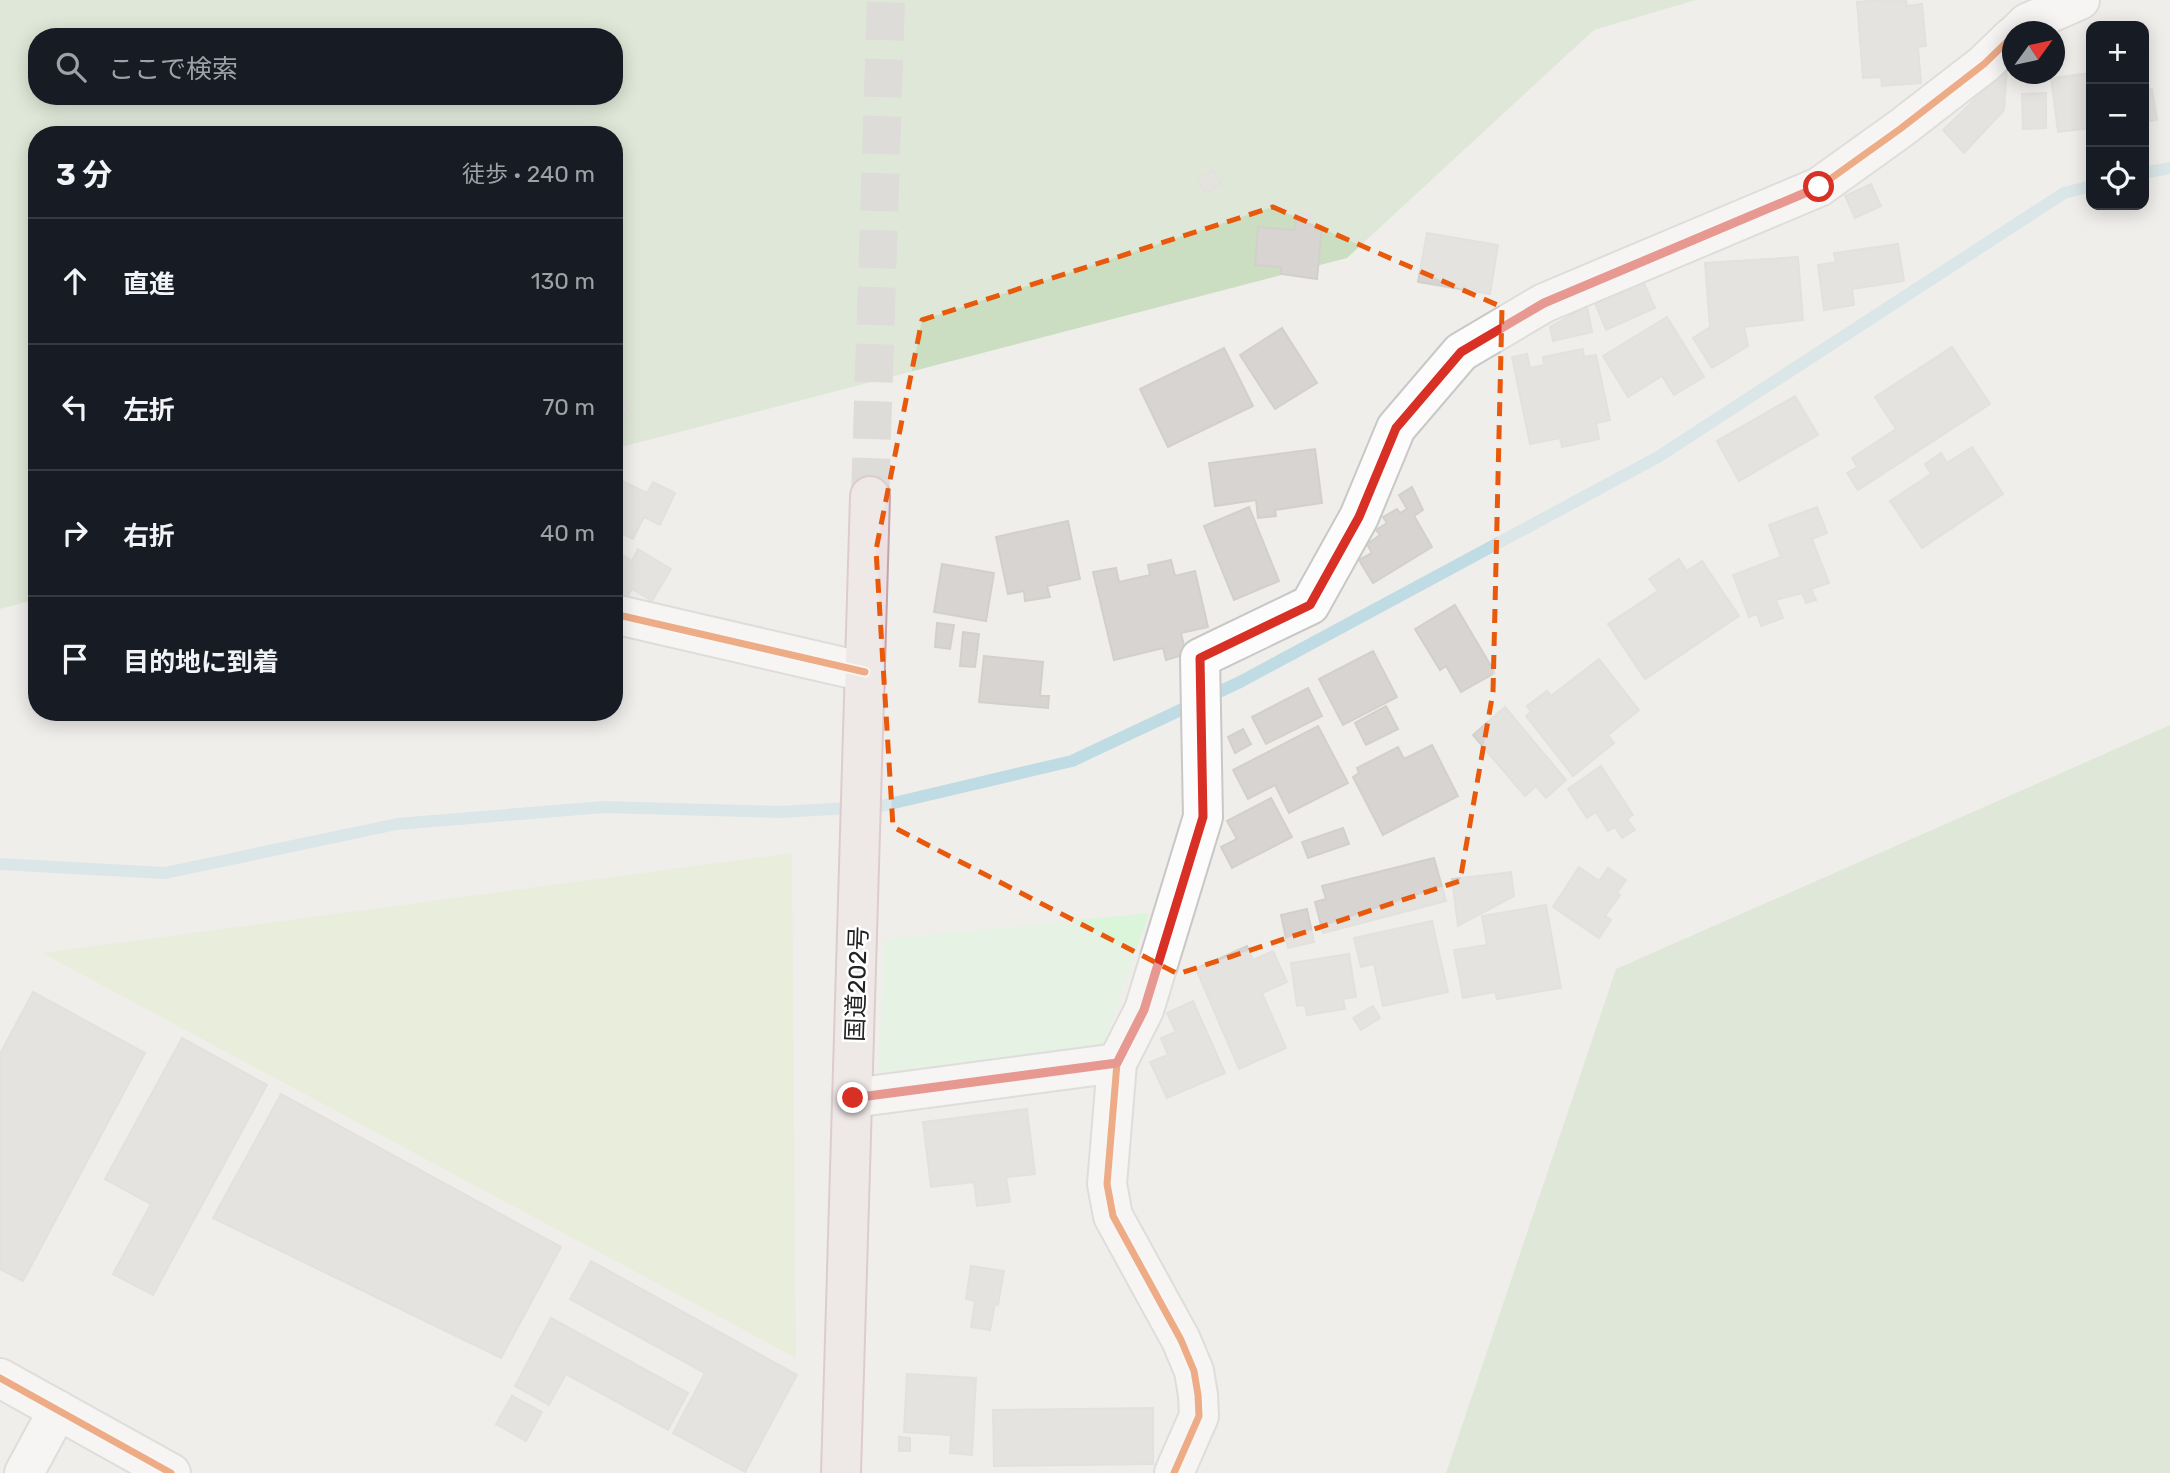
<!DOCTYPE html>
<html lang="ja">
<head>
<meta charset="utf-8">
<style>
  body { margin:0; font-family:Rubik,"Noto Sans JP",sans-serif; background:#20242c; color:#f1f3f6 }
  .controls { position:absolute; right:21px; top:21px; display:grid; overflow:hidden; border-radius:14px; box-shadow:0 4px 18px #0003 }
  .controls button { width:63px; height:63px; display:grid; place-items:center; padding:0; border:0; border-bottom:2px solid #363941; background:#171b24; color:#f1f3f6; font:35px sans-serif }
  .compass { position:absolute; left:2002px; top:21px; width:63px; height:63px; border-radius:50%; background:#171b24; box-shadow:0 4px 18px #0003; rotate:57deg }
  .stop { position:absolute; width:21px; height:21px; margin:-16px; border:5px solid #d93025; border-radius:50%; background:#fff }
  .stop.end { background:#d93025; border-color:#fff; box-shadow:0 2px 7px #0008 }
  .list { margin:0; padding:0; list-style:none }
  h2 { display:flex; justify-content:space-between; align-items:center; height:91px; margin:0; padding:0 28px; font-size:30px }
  h2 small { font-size:23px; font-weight:400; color:#9ea1a6 }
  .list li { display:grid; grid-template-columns:46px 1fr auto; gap:21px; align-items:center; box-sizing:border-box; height:126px; padding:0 28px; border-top:2px solid #363941 }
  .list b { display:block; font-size:26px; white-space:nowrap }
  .list em { font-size:23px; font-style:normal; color:#9ea1a6 }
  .icon { flex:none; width:38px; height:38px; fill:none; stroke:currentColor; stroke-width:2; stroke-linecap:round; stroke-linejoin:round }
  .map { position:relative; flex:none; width:2170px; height:1473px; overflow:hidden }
  .search { position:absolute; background:#171b24; box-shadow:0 4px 18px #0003; left:28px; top:28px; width:595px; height:77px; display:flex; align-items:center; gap:18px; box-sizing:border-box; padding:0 24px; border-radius:28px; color:#9ea1a6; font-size:26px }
  .panel { position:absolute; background:#171b24; box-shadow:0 4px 18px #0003; left:28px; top:126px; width:595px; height:595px; border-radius:28px }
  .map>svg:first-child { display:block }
  .grass { fill:#ddeccb }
  .forest { fill:#cbdec1; fill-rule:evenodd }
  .park { fill:#daf5da }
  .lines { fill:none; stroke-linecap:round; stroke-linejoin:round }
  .stream { stroke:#bfdbe3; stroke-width:12 }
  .building { fill:#d7d4d2; stroke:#d3d0cc; stroke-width:2 }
  .highway-tunnel { stroke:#c7c5c3; stroke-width:38; stroke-dasharray:38 19; stroke-linecap:butt }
  .minor-casing { stroke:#c9c8c7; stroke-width:42 }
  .highway-casing { stroke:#c5a2ac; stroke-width:42 }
  .minor { stroke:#fdfcfc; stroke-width:38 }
  .highway { stroke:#ece0e2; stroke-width:38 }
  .cycleway-casing { stroke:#fff; stroke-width:11 }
  .cycleway { stroke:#e8590c; stroke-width:7 }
  .route { stroke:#d93025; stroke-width:9 }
  .marked { fill:none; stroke:#e8590c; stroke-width:5; stroke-dasharray:14 9; stroke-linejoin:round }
  .labels { text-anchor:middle; stroke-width:5; stroke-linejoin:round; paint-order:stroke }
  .street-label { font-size:24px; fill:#222; stroke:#fff }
</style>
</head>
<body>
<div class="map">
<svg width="2170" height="1473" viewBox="0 0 2170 1473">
  <rect width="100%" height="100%" fill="#f0eeeb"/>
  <path class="grass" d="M 792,853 L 796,1358 L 42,953 Z"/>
  <g class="forest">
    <path d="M 0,0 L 1696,0 L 1594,30 L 1347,258 L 614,449 L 614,135 L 37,135 L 37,599 L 0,609 ZM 37,37 L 614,37 L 614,96 L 37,96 Z"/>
    <path d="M 2170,725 L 2170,1473 L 1446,1473 L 1616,969 Z"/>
  </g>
  <path class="park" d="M 1149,913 L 1103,1048 L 878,1076 L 885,939 Z"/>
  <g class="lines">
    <g class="stream">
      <path d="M 2144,173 L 2170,168"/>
      <path d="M 0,864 L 165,873 L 397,824 L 604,807 L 781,812 L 881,806 L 1072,761 L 1240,682 L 1658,457 L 2064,193 L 2091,186"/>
    </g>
  </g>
  <g class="building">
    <path d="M 1884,0 L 1906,0 L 1907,6 L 1922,4 L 1926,46 L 1918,47 L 1921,83 L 1882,86 L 1881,77 L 1863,78 L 1857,2 Z"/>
    <path d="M 2007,68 L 2004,110 L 1964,153 L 1943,130 Z"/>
    <path d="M 2091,73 L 2091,128 L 2058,132 L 2051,78 Z"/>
    <path d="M 2152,89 L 2157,120 L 2144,122 L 2144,90 Z"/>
    <path d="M 2046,93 L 2046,128 L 2023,129 L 2022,94 Z"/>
    <path d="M 1212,170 L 1221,183 L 1206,193 L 1197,180 Z"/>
    <path d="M 1871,184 L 1881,206 L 1855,218 L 1845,196 Z"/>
    <path d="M 1297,213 L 1310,214 L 1310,224 L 1322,225 L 1317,279 L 1281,274 L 1281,267 L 1255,265 L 1258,227 L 1295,230 Z"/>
    <path d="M 1427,233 L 1498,245 L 1490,294 L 1418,282 Z"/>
    <path d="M 1898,244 L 1904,281 L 1852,289 L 1854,305 L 1824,310 L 1818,265 L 1836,262 L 1834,253 Z"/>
    <path d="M 1798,257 L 1803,320 L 1744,327 L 1748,346 L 1712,368 L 1693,338 L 1710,327 L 1705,263 Z"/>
    <path d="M 1643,281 L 1655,308 L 1606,330 L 1595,303 Z"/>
    <path d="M 1587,306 L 1592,332 L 1553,341 L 1550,327 Z"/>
    <path d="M 1667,317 L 1704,377 L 1674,395 L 1662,376 L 1628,397 L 1603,356 Z"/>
    <path d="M 1282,328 L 1317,383 L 1275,409 L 1240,355 Z"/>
    <path d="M 1952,347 L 1990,404 L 1858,490 L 1847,473 L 1857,467 L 1852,458 L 1896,429 L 1875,397 Z"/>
    <path d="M 1224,348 L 1253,406 L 1168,447 L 1140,389 Z"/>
    <path d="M 1583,349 L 1584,357 L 1596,355 L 1610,420 L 1596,423 L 1599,439 L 1562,447 L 1560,438 L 1530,444 L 1512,357 L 1527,354 L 1530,368 L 1544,365 L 1543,357 Z"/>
    <path d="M 1795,396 L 1818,435 L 1739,481 L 1717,441 Z"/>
    <path d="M 614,399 L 629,406 L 619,429 L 614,427 Z"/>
    <path d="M 1972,447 L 2003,494 L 1922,548 L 1890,501 L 1931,474 L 1925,464 L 1941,453 L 1947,463 Z"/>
    <path d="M 1315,449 L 1322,503 L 1275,510 L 1276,516 L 1258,518 L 1256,500 L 1215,506 L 1209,463 Z"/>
    <path d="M 614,477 L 647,493 L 653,482 L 675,493 L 660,525 L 644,517 L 633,539 L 614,530 Z"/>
    <path d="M 1412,487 L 1423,510 L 1414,516 L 1432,547 L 1373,583 L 1359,560 L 1372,553 L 1367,544 L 1380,535 L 1376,530 L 1387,523 L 1383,517 L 1397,509 L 1400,513 L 1407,509 L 1399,495 Z"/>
    <path d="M 1249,507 L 1279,581 L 1234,600 L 1204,526 Z"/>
    <path d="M 1817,507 L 1827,533 L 1812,539 L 1829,583 L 1811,589 L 1816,600 L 1806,603 L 1802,593 L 1776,600 L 1783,618 L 1761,626 L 1757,614 L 1749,617 L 1733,575 L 1781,557 L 1769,525 Z"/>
    <path d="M 1068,521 L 1080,579 L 1047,586 L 1050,597 L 1025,601 L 1024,591 L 1008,594 L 996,537 Z"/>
    <path d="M 638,549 L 671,569 L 652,601 L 632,589 L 622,603 L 614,601 L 614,550 L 632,561 Z"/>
    <path d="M 1679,559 L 1687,571 L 1702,561 L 1739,616 L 1645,679 L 1608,624 L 1658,591 L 1649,579 Z"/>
    <path d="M 1171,560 L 1175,576 L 1195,571 L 1208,627 L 1181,633 L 1186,654 L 1166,660 L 1163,648 L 1114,660 L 1093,572 L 1116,568 L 1119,582 L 1150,575 L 1148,565 Z"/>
    <path d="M 942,564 L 994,573 L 986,621 L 934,612 Z"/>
    <path d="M 1455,605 L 1495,673 L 1461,692 L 1446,666 L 1440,670 L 1415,629 Z"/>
    <path d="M 937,623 L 954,625 L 950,649 L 935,647 Z"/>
    <path d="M 963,632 L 979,634 L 975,667 L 960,666 Z"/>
    <path d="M 1373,651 L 1397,697 L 1343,725 L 1319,679 Z"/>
    <path d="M 984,656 L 1043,662 L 1040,696 L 1049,696 L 1048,708 L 979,702 Z"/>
    <path d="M 1599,659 L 1639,710 L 1608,735 L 1614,743 L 1573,776 L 1526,716 L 1531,712 L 1527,706 L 1547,691 L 1551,696 Z"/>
    <path d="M 1308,688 L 1322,716 L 1266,744 L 1252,717 Z"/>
    <path d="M 1386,706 L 1398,729 L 1366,745 L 1355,723 Z"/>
    <path d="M 1505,707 L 1566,780 L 1546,798 L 1536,786 L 1525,796 L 1473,735 Z"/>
    <path d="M 1318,726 L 1348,783 L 1289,813 L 1275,785 L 1248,799 L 1233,770 Z"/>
    <path d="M 1243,729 L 1251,744 L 1235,753 L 1228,737 Z"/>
    <path d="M 1432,745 L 1458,796 L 1383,835 L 1353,777 L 1359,773 L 1357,768 L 1398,747 L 1404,759 Z"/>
    <path d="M 1601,766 L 1633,815 L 1627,819 L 1635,830 L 1622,838 L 1615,827 L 1608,831 L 1596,812 L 1587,818 L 1568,789 Z"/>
    <path d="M 1271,798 L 1292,837 L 1232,868 L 1221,847 L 1237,839 L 1227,821 Z"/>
    <path d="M 1343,828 L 1349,844 L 1308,858 L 1302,842 Z"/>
    <path d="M 1434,858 L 1446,901 L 1323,933 L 1315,902 L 1326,899 L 1322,886 Z"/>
    <path d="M 1579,867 L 1599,881 L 1608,868 L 1626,880 L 1617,893 L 1620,895 L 1605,916 L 1611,920 L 1599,938 L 1553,907 Z"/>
    <path d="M 1511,872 L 1514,896 L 1458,926 L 1452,879 Z"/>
    <path d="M 1546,905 L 1561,988 L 1497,999 L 1495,992 L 1463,998 L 1454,950 L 1487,945 L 1482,916 Z"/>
    <path d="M 1307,909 L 1314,942 L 1288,948 L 1281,915 Z"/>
    <path d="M 1432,921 L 1448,992 L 1383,1006 L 1374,964 L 1361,967 L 1354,938 Z"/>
    <path d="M 1247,946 L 1253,960 L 1273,951 L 1287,982 L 1262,993 L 1286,1048 L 1239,1069 L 1196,969 Z"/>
    <path d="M 1349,954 L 1356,997 L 1343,999 L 1345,1009 L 1307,1015 L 1305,1005 L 1297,1006 L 1291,963 Z"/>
    <path d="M 33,992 L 145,1053 L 23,1281 L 0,1269 L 0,1054 Z"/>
    <path d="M 1193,1001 L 1225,1073 L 1167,1098 L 1150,1062 L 1168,1055 L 1161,1038 L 1176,1032 L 1167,1013 Z"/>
    <path d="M 1373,1006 L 1380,1018 L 1361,1030 L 1353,1018 Z"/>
    <path d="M 182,1038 L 267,1085 L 153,1295 L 113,1274 L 151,1204 L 105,1179 Z"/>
    <path d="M 281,1094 L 561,1247 L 501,1358 L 213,1218 Z"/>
    <path d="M 1027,1109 L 1035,1174 L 1006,1177 L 1010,1202 L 977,1206 L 974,1182 L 931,1187 L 923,1122 Z"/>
    <path d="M 591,1261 L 797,1375 L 745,1472 L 673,1433 L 705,1373 L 570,1299 Z"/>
    <path d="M 971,1266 L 1004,1271 L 998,1305 L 995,1304 L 990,1330 L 971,1327 L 975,1301 L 966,1299 Z"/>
    <path d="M 551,1318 L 688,1393 L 668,1430 L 566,1374 L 549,1405 L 515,1386 Z"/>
    <path d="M 907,1374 L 976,1378 L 972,1455 L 950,1453 L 951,1435 L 904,1432 Z"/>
    <path d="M 512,1396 L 542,1412 L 526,1441 L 496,1424 Z"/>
    <path d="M 1153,1408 L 1153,1464 L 994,1466 L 993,1410 Z"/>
    <path d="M 899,1437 L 910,1438 L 910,1451 L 899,1451 Z"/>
  </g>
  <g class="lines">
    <path class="highway-tunnel" d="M 870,496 L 886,0"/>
    <g class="minor-casing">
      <g id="minor">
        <path d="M 2018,32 L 2027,23 L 2080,0"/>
        <path d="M 614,614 L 865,672"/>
        <path d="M 853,1098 L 1117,1063"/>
        <path d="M 0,1378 L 171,1473"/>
        <path d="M 24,1473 L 58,1410"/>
        <path d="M 1174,1473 L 1199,1416 L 1198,1395 L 1194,1371 L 1181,1340 L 1113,1216 L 1107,1184 L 1117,1063 L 1144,1010 L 1203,817 L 1200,658 L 1310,605 L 1359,517 L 1396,428 L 1461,352 L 1544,303 L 1819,187 L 1900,129 L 1984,64 L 2012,37"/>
      </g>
    </g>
    <g class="highway-casing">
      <path id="highway" d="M 841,1473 L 870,496"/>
    </g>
    <use href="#minor" class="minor"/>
    <use href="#highway" class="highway"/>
    <g class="cycleway-casing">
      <g id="cycleway">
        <path d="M 614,614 L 865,672"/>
        <path d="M 0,1378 L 171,1473"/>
        <path d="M 1174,1473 L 1199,1416 L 1198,1395 L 1194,1371 L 1181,1340 L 1113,1216 L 1107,1184 L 1117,1063 L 1144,1010 L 1203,817 L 1200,658 L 1310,605 L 1359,517 L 1396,428 L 1461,352 L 1544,303 L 1819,187 L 1900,129 L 1984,64 L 2012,37"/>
      </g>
    </g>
    <use href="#cycleway" class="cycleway"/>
  </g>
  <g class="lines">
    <path class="route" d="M 853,1098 L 1117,1063 L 1144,1010 L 1203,817 L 1200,658 L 1310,605 L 1359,517 L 1396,428 L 1461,352 L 1544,303 L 1819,187"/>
  </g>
  <path d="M0 0H2170V1473H0ZM 1273,207 L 1502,307 L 1493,692 L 1460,881 L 1178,974 L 893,827 L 876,550 L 922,320 Z" fill="#f0eeeb" fill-opacity=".55" fill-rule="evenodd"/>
  <path class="marked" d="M 1273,207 L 1502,307 L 1493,692 L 1460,881 L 1178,974 L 893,827 L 876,550 L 922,320 Z"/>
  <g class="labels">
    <g class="street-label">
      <text transform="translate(857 984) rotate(-88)" y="8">国道202号</text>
    </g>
  </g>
</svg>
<div class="controls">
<button>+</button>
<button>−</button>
<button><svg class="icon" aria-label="locate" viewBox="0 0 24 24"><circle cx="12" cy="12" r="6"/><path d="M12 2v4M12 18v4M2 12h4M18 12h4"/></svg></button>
</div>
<svg class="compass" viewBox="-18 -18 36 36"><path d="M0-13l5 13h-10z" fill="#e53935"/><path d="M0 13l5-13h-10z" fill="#9ea1a6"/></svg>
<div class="stop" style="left:1819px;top:187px"></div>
<div class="stop end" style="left:853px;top:1098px"></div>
<div class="search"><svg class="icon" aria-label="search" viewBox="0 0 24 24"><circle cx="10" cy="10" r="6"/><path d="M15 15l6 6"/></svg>ここで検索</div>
<section class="panel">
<h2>3 分<small>徒歩 · 240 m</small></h2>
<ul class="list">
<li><svg class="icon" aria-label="ahead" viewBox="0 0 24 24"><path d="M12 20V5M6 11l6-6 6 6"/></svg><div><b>直進</b></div><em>130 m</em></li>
<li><svg class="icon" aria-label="left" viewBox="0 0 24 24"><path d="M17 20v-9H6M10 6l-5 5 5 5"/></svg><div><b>左折</b></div><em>70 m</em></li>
<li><svg class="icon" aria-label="right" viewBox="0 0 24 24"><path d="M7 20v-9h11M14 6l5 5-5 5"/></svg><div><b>右折</b></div><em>40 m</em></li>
<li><svg class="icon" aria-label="arrive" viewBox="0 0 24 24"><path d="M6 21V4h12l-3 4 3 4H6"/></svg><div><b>目的地に到着</b></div></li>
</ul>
</section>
</div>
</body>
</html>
